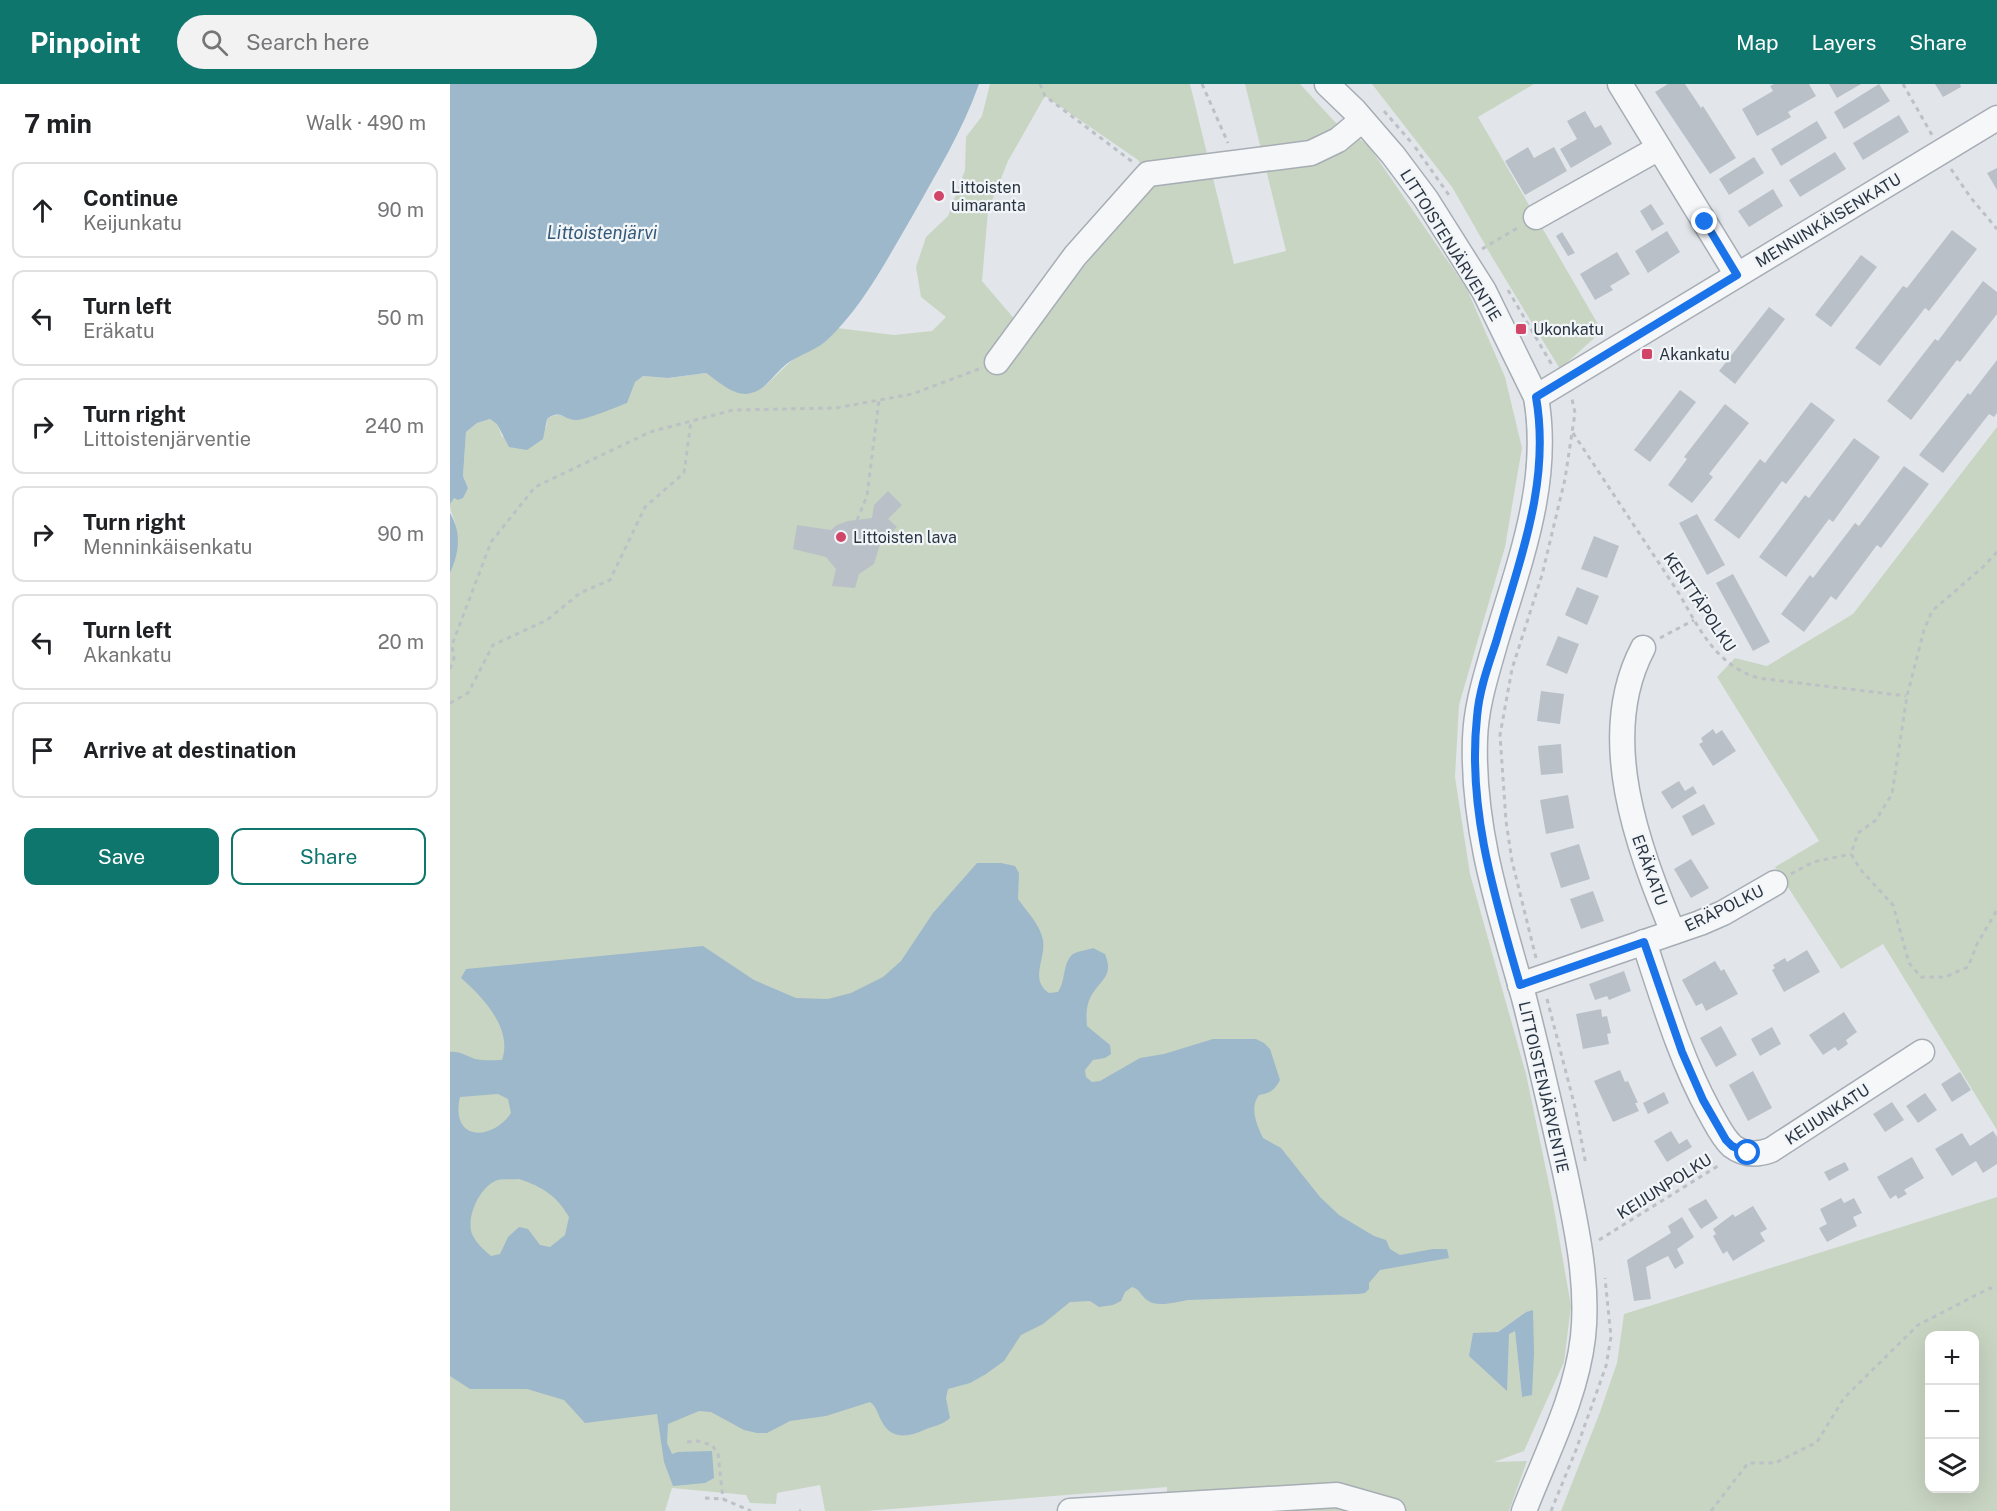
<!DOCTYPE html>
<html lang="en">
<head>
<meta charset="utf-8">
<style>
  body { margin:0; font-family:"Public Sans",sans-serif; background:#f2f2f2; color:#202124 }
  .controls { position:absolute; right:18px; bottom:18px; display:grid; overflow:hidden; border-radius:12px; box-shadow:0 6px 24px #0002 }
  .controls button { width:54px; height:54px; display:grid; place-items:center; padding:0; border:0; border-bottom:2px solid #e0e0e0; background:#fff; color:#202124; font:30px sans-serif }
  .stop { position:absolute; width:18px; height:18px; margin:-14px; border:4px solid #1a73e8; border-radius:50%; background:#fff }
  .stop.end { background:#1a73e8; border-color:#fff; box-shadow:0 2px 6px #0008 }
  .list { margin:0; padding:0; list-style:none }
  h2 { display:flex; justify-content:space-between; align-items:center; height:78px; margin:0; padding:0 24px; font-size:26px }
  h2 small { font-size:20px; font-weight:400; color:#757577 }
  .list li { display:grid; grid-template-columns:39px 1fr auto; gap:18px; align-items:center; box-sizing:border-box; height:96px; margin:0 12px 12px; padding:0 12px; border:2px solid #e0e0e0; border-radius:12px }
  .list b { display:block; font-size:22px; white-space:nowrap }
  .list p { margin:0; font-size:20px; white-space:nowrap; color:#757577 }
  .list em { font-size:20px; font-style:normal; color:#757577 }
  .actions { display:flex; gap:12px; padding:18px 24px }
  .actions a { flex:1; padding:14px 0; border:2px solid #0f766e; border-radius:12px; text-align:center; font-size:21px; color:#0f766e }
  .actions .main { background:#0f766e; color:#fff }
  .icon { flex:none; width:33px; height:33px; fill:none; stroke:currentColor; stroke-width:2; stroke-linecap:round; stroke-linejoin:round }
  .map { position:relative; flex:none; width:1547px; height:1427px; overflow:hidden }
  header { display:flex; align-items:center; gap:36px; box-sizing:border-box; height:84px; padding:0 30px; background:#0f766e; color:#fff }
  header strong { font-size:28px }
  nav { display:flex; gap:33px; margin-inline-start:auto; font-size:21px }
  .search { width:420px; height:54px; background:#f2f2f2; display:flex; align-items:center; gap:15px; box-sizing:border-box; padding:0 21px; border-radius:33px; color:#757577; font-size:22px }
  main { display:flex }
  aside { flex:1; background:#fff }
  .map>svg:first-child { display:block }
  .green { fill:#c9d5c3; fill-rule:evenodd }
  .water { fill:#9db8cb; fill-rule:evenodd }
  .building { fill:#b9c0c8 }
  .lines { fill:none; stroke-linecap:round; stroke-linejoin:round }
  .minor-casing { stroke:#a7adb5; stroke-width:27 }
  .path { stroke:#bcc1c6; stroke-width:3; stroke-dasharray:4.5 4.5; stroke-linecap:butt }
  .minor { stroke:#f5f7f9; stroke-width:24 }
  .route { stroke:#1a73e8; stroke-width:8 }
  .poi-dot { fill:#d14668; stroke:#f2f5f8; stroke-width:2 }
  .labels { text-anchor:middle; stroke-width:4.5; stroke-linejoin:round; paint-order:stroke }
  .poi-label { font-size:16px; fill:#2a3543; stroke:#f2f5f8; text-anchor:start }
  .street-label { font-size:16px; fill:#2a3543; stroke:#f2f5f8 }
  .water-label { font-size:18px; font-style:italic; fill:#335878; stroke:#f2f5f8 }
</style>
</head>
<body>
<header>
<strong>Pinpoint</strong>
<div class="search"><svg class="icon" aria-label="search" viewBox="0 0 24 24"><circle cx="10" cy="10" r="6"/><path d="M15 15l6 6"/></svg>Search here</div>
<nav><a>Map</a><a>Layers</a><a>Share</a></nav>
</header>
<main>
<aside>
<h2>7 min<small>Walk · 490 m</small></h2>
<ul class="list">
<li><svg class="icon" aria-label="ahead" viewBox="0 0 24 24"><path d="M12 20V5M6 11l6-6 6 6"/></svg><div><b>Continue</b><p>Keijunkatu</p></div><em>90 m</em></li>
<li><svg class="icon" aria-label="left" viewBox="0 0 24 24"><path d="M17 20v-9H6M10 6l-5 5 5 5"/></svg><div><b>Turn left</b><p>Eräkatu</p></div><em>50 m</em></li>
<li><svg class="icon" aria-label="right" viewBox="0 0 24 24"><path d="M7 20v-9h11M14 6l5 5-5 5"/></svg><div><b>Turn right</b><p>Littoistenjärventie</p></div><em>240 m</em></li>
<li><svg class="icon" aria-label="right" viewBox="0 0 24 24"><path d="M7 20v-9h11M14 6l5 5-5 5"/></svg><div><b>Turn right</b><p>Menninkäisenkatu</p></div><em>90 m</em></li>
<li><svg class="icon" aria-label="left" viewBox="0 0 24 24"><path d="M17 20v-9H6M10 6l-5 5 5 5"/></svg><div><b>Turn left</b><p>Akankatu</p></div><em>20 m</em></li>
<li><svg class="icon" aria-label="arrive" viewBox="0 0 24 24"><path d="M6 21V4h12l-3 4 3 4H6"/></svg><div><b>Arrive at destination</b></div></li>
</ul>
<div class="actions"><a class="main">Save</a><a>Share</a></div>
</aside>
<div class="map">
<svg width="1547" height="1427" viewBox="0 0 1547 1427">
  <rect width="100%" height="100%" fill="#e2e6eb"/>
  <g class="green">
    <path d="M 540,0 L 740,0 L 784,180 L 836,167 L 795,0 L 850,0 L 885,38 L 918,61 L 1017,205 L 1055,293 L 1072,364 L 1055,463 L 1009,621 L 1005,693 L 1020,790 L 1076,990 L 1103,1119 L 1121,1222 L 1114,1278 L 1074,1367 L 1044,1378 L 1077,1377 L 1059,1427 L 717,1427 L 717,1403 L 416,1427 L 375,1427 L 370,1401 L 327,1409 L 326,1420 L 300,1419 L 296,1411 L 222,1404 L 215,1427 L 0,1427 L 0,489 C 4,479 7,448 5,438 C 3,431 0,428 0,420 C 2,413 12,408 18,404 L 13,392 L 16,348 L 27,339 L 40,335 L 47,339 L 52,353 L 96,344 L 97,335 C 107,328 114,331 125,336 L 193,292 L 218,294 L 256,289 C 269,297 282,310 297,309 C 317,308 332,281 350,271 C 357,266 368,264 375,258 C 379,254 383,248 387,244 L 444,251 L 482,247 L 496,233 L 471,213 L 466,183 L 476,153 L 498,132 L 515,86 L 516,53 L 532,32 ZM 595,12 L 688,76 L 698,90 L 701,100 L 586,242 L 572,244 L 532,197 L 538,127 L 558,77 ZM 1083,1227 L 1072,1313 L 1065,1246 L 1059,1249 L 1043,1249 L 1048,1248 L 1076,1228 Z"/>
    <path d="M 922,0 L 1084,0 L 1028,33 L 1152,247 L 1110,285 L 1042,173 L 1002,103 Z"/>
    <path d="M 1547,343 L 1547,1046 L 1433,860 L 1391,885 L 1325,783 L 1369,757 L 1267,593 L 1285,574 L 1317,582 L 1403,530 Z"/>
    <path d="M 1547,1113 L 1547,1427 L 1111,1427 L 1150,1328 L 1167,1279 L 1174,1230 ZM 1480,1252 L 1524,1252 L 1524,1404 L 1480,1404 Z"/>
  </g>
  <g class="water">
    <path d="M 0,0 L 529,0 C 513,46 487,88 463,131 C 437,175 413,223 375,258 C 363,268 344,272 332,284 C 321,294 313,309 296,310 C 281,310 268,297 256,289 L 218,294 L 193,292 L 185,298 L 177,319 C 167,323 133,337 125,336 C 112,335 111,325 97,335 L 93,355 L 77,366 L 59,363 L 47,340 L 40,335 L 27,339 L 16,348 L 13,392 L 18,404 L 13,414 L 8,416 L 4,414 L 0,420 Z"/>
    <path d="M 0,429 C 12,449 9,469 0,489 Z"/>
    <path d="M 527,779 L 551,779 L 565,782 L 569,789 L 568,815 C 577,828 590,840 593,856 C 596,876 579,895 599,909 L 608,908 C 616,897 612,879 623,870 C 628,867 638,866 643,864 L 655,870 C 663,891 654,893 643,909 C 636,919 636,931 637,942 L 660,961 L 661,970 L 655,974 L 643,976 L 635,986 L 636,993 L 642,998 L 650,997 L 690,974 L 714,970 L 763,955 L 806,955 L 814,959 L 820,965 L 830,996 C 824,1007 820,1009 809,1011 C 799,1024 807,1041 813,1054 L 831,1064 L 870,1113 L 889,1131 L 924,1152 L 936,1156 L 940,1165 L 950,1171 L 983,1165 L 997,1165 L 999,1174 L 930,1186 L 919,1199 L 919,1205 L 915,1209 L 908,1210 L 738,1216 C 726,1218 707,1224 697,1216 C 691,1212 690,1205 682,1203 L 675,1208 L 671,1217 L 663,1221 L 649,1223 L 640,1217 L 620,1218 L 593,1240 L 571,1251 L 554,1277 L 536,1290 L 520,1299 L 498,1305 L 496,1314 L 500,1334 C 493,1341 483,1342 474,1346 C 458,1353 442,1356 432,1338 C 428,1331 427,1323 420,1318 L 376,1332 L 340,1337 L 317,1349 L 307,1349 L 294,1346 L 261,1328 L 249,1327 L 218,1340 L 217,1359 L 222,1370 L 228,1368 L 262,1367 L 264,1394 L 255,1399 L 223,1402 L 214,1378 L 207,1330 L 135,1339 L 114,1316 L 77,1305 L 20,1305 L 0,1292 L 0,968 C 10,967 16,972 25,975 C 34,977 44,976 52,976 C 63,945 33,913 11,894 L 16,885 L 253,862 L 304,896 L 346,914 L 378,915 L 401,909 L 433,893 L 451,877 L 483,829 ZM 48,1010 L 58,1015 L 61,1029 C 42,1057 0,1058 10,1013 ZM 69,1095 C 93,1103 107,1112 119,1133 L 115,1151 L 100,1163 L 90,1161 L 78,1145 L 69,1143 L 58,1153 L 50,1170 L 41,1172 C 34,1166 26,1159 22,1150 C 16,1133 29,1105 45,1097 C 52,1094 62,1096 69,1095 Z"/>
    <path d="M 1083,1226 L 1084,1269 L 1082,1311 L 1072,1313 L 1065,1247 L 1059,1250 L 1057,1307 L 1019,1272 L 1023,1249 L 1048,1248 L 1076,1228 Z"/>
  </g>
  <g class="building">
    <path d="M 1218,0 L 1235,0 L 1251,24 L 1253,22 L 1286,74 L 1260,90 L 1205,8 Z"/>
    <path d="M 1324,0 L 1359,0 L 1366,12 L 1338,28 L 1341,33 L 1307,52 L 1292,25 L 1323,7 L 1320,2 Z"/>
    <path d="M 1379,0 L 1411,0 L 1387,14 Z"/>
    <path d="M 1429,0 L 1440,17 L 1394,45 L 1384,28 Z"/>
    <path d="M 1485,0 L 1510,0 L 1511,3 L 1493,13 Z"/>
    <path d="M 1135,27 L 1145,44 L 1151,41 L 1162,60 L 1121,84 L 1110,65 L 1127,55 L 1117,37 Z"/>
    <path d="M 1449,31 L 1459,48 L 1413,76 L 1403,59 Z"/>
    <path d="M 1367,37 L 1377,54 L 1331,82 L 1321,65 Z"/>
    <path d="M 1078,63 L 1084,74 L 1104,63 L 1117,87 L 1075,111 L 1055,77 Z"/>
    <path d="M 1385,68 L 1396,85 L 1350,113 L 1339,96 Z"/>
    <path d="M 1304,73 L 1314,89 L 1279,111 L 1269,95 Z"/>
    <path d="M 1547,84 L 1547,106 L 1537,89 Z"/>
    <path d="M 1323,105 L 1333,122 L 1299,143 L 1288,127 Z"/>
    <path d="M 1201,120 L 1214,140 L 1202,147 L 1190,127 Z"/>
    <path d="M 1502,146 L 1527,165 L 1479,227 L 1475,224 L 1430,282 L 1405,264 L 1453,202 L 1457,204 Z"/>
    <path d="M 1217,147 L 1230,168 L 1198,189 L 1185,167 Z"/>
    <path d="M 1112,148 L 1125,169 L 1118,172 L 1106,152 Z"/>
    <path d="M 1167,168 L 1180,190 L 1160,202 L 1163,206 L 1145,216 L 1130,190 Z"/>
    <path d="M 1411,171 L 1427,183 L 1381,243 L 1365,231 Z"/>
    <path d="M 1533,197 L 1547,208 L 1547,230 L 1510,278 L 1507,276 L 1461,336 L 1437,317 L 1485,255 L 1488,257 Z"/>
    <path d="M 1319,223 L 1335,235 L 1285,300 L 1269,287 Z"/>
    <path d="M 1547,276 L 1547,329 L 1544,333 L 1539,330 L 1493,389 L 1469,371 L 1518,309 L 1520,311 Z"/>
    <path d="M 1230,306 L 1246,318 L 1200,378 L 1184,366 Z"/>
    <path d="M 1361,318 L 1385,336 L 1336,400 L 1332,397 L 1289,455 L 1264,436 L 1310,375 L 1315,379 Z"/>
    <path d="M 1275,320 L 1299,339 L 1259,390 L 1263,393 L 1242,419 L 1218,401 L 1237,375 L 1234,373 Z"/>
    <path d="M 1404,354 L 1430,373 L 1383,438 L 1379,435 L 1336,493 L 1309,473 L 1355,411 L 1359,414 Z"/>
    <path d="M 1454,382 L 1479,400 L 1431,464 L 1427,461 L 1386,516 L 1381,512 L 1354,548 L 1331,530 L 1360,491 L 1363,494 L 1405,439 L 1409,442 Z"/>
    <path d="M 438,407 L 452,421 L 438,435 L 447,443 L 430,460 L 424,480 L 409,490 L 405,504 L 382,502 L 386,485 L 376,473 L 343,465 L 347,441 L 381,446 L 387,441 L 398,437 L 422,434 L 424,421 Z"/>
    <path d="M 1247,430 L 1275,481 L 1257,491 L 1229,439 Z"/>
    <path d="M 1144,452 L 1169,462 L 1157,494 L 1131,485 Z"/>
    <path d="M 1283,490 L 1320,558 L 1303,567 L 1266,499 Z"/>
    <path d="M 1127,503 L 1149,512 L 1137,541 L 1115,531 Z"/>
    <path d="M 1108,552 L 1129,560 L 1117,590 L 1096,581 Z"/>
    <path d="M 1091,607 L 1114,610 L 1110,640 L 1087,637 Z"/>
    <path d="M 1263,645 L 1266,650 L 1272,646 L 1286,667 L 1263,682 L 1249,660 L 1253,658 L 1251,654 Z"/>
    <path d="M 1111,660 L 1113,689 L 1091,691 L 1088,662 Z"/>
    <path d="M 1229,697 L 1235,707 L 1243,702 L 1247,709 L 1222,725 L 1211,708 Z"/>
    <path d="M 1118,711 L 1124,744 L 1096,750 L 1090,716 Z"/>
    <path d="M 1254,720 L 1265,740 L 1242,752 L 1232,732 Z"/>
    <path d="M 1129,760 L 1140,795 L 1111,804 L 1100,769 Z"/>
    <path d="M 1241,775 L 1259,804 L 1241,814 L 1224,785 Z"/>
    <path d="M 1143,807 L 1154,837 L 1131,845 L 1120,815 Z"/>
    <path d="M 1357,866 L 1370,888 L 1334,908 L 1322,886 L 1325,884 L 1323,881 L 1335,874 L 1337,878 Z"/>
    <path d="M 1265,877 L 1271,887 L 1274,885 L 1288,910 L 1256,927 L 1252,919 L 1246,922 L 1232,896 Z"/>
    <path d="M 1174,887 L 1181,907 L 1159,916 L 1157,912 L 1145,916 L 1139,900 Z"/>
    <path d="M 1151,925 L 1152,933 L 1157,932 L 1161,949 L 1157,950 L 1159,960 L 1133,965 L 1126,930 Z"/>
    <path d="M 1394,928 L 1407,948 L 1396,956 L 1398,960 L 1388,967 L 1385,963 L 1373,971 L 1359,951 Z"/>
    <path d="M 1271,942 L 1287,971 L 1266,983 L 1250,954 Z"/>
    <path d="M 1322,943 L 1331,960 L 1310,972 L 1301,955 Z"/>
    <path d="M 1170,986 L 1175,998 L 1178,997 L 1188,1019 L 1185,1019 L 1189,1027 L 1163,1038 L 1144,997 Z"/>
    <path d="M 1303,987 L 1322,1024 L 1298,1037 L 1279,1001 Z"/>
    <path d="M 1510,988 L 1521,1006 L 1502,1018 L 1491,1000 Z"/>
    <path d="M 1214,1008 L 1219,1019 L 1198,1030 L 1193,1019 Z"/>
    <path d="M 1475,1009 L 1487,1026 L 1468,1039 L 1456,1022 Z"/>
    <path d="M 1442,1018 L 1454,1036 L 1435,1048 L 1423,1030 Z"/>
    <path d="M 1221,1047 L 1229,1060 L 1237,1055 L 1242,1063 L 1217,1078 L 1204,1057 Z"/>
    <path d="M 1543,1047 L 1547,1053 L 1547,1080 L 1533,1089 L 1526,1077 L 1502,1092 L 1485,1065 L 1512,1049 L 1520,1062 Z"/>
    <path d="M 1462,1073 L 1474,1094 L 1454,1106 L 1457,1110 L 1448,1115 L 1446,1111 L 1440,1115 L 1427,1093 Z"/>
    <path d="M 1395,1078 L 1399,1086 L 1379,1097 L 1374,1088 Z"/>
    <path d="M 1391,1114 L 1394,1119 L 1404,1114 L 1412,1129 L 1403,1133 L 1407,1142 L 1377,1158 L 1369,1144 L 1377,1140 L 1370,1125 Z"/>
    <path d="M 1256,1115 L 1268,1134 L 1251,1145 L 1238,1125 Z"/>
    <path d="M 1303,1122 L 1317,1145 L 1310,1149 L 1315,1157 L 1283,1177 L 1277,1167 L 1273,1170 L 1263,1152 L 1266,1150 L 1263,1145 L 1283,1130 L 1285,1133 Z"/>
    <path d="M 1232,1133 L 1244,1153 L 1227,1165 L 1234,1179 L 1225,1185 L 1218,1172 L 1196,1183 L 1201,1215 L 1184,1217 L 1177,1176 L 1221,1149 L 1218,1142 Z"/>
  </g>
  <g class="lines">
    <g class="minor-casing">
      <g id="minor">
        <path d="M 877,0 L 905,27 L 943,71 L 976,115 L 1034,207 L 1086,313 C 1101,399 1069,479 1045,560 C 1036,592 1026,622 1025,655 C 1022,745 1050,829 1074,914 C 1089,972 1102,1030 1115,1088 C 1126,1141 1139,1199 1133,1253 C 1126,1314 1096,1370 1074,1427"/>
        <path d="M 1170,0 L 1287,191"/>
        <path d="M 1086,133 L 1209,64"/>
        <path d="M 547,278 L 625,172 L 698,90 L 861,69 L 888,56 L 912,36"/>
        <path d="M 1086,313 L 1547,34"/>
        <path d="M 1193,564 C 1146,653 1188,763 1223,848"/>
        <path d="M 1194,858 C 1213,915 1230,974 1259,1027 C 1266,1039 1272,1053 1282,1062 C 1294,1071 1308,1071 1321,1066 L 1472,968"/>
        <path d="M 1070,901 L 1250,839 L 1273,829 L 1325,799"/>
        <path d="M 620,1427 L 887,1411 L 943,1427"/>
      </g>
    </g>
    <g class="path">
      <path d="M 590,0 L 595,12 L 684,79"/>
      <path d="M 752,0 L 778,59"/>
      <path d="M 1453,0 L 1482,51"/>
      <path d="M 934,27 L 961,58"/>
      <path d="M 965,63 L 1001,114"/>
      <path d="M 1501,85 L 1521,114 L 1547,145"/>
      <path d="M 1032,165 L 1069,143"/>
      <path d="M 1058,206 L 1102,281"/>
      <path d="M 1123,349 L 1230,511 C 1250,547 1267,581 1308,594 L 1456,612"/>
      <path d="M 407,436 L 417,412 L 429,316"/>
      <path d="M 1547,468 L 1533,483 L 1482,527 L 1474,546 L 1457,612 L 1442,710 L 1426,736 L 1408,749 L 1401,770 L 1410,785 L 1443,821 L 1459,879 L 1471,893 L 1495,893 L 1518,883 L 1527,860 L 1547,826"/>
      <path d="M 1210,554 L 1244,536"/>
      <path d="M 0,585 L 4,574 L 2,561 L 41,458 L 85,403 L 200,348 L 283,326 L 386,324 L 462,310 L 529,285"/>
      <path d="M 0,619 L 18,609 L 43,561 L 97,536 L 130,509 L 160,496 L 195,423 L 234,389 L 241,337"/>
      <path d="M 1341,790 L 1363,778 L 1401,770"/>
      <path d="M 1086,874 L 1062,777 L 1056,737 L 1050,651 L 1062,585 L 1092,491 L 1115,395 L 1125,329 L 1122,315"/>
      <path d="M 1097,915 L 1126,1027 L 1136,1081"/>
      <path d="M 1149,1156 L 1271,1080"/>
      <path d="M 237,1358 L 247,1357 L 262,1361 L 268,1370 L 273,1415"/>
      <path d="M 255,1414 L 273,1415 L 301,1427"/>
      <path d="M 349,1427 L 351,1427"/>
      <path d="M 1101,1427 L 1126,1366 L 1156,1282 L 1161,1253 L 1155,1194"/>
      <path d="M 1261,1427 L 1298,1379 L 1325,1379 L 1367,1358 L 1394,1314 L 1468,1241 L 1540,1204 L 1547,1206"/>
    </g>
    <use href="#minor" class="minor"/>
  </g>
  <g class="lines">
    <path class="route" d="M 1255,138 L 1287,191 L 1086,313 C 1101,399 1069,477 1046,558 C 1038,582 1029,607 1027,633 C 1017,725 1045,814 1070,901 L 1194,858 L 1232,968 L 1253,1016 L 1276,1056 L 1282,1062 L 1298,1069"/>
  </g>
  <g class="poi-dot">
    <circle cx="489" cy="112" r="6"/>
    <rect x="1065" y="239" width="12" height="12" rx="3"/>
    <rect x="1191" y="264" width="12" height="12" rx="3"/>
    <circle cx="391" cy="453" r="6"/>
  </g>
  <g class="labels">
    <g class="poi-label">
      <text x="501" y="109">Littoisten<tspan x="501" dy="18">uimaranta</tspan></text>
      <text x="1083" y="251">Ukonkatu</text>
      <text x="1209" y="276">Akankatu</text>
      <text x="403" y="459">Littoisten lava</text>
    </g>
    <g class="street-label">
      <text transform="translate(1378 136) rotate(-31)" y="6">MENNINKÄISENKATU</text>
      <text transform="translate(1001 161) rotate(58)" y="6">LITTOISTENJÄRVENTIE</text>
      <text transform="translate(1250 518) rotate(56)" y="6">KENTTÄPOLKU</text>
      <text transform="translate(1200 786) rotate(70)" y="6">ERÄKATU</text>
      <text transform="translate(1274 824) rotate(-26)" y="6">ERÄPOLKU</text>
      <text transform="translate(1094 1003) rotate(77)" y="6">LITTOISTENJÄRVENTIE</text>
      <text transform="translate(1377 1030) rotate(-33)" y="6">KEIJUNKATU</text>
      <text transform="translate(1214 1102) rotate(-32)" y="6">KEIJUNPOLKU</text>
    </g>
    <g class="water-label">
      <text x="152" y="155">Littoistenjärvi</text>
    </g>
  </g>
</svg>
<div class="controls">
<button>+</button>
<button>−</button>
<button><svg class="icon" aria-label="layers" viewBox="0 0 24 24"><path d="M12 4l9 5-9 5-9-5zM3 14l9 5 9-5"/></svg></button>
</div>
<div class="stop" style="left:1298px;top:1069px"></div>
<div class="stop end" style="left:1255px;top:138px"></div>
</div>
</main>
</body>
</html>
